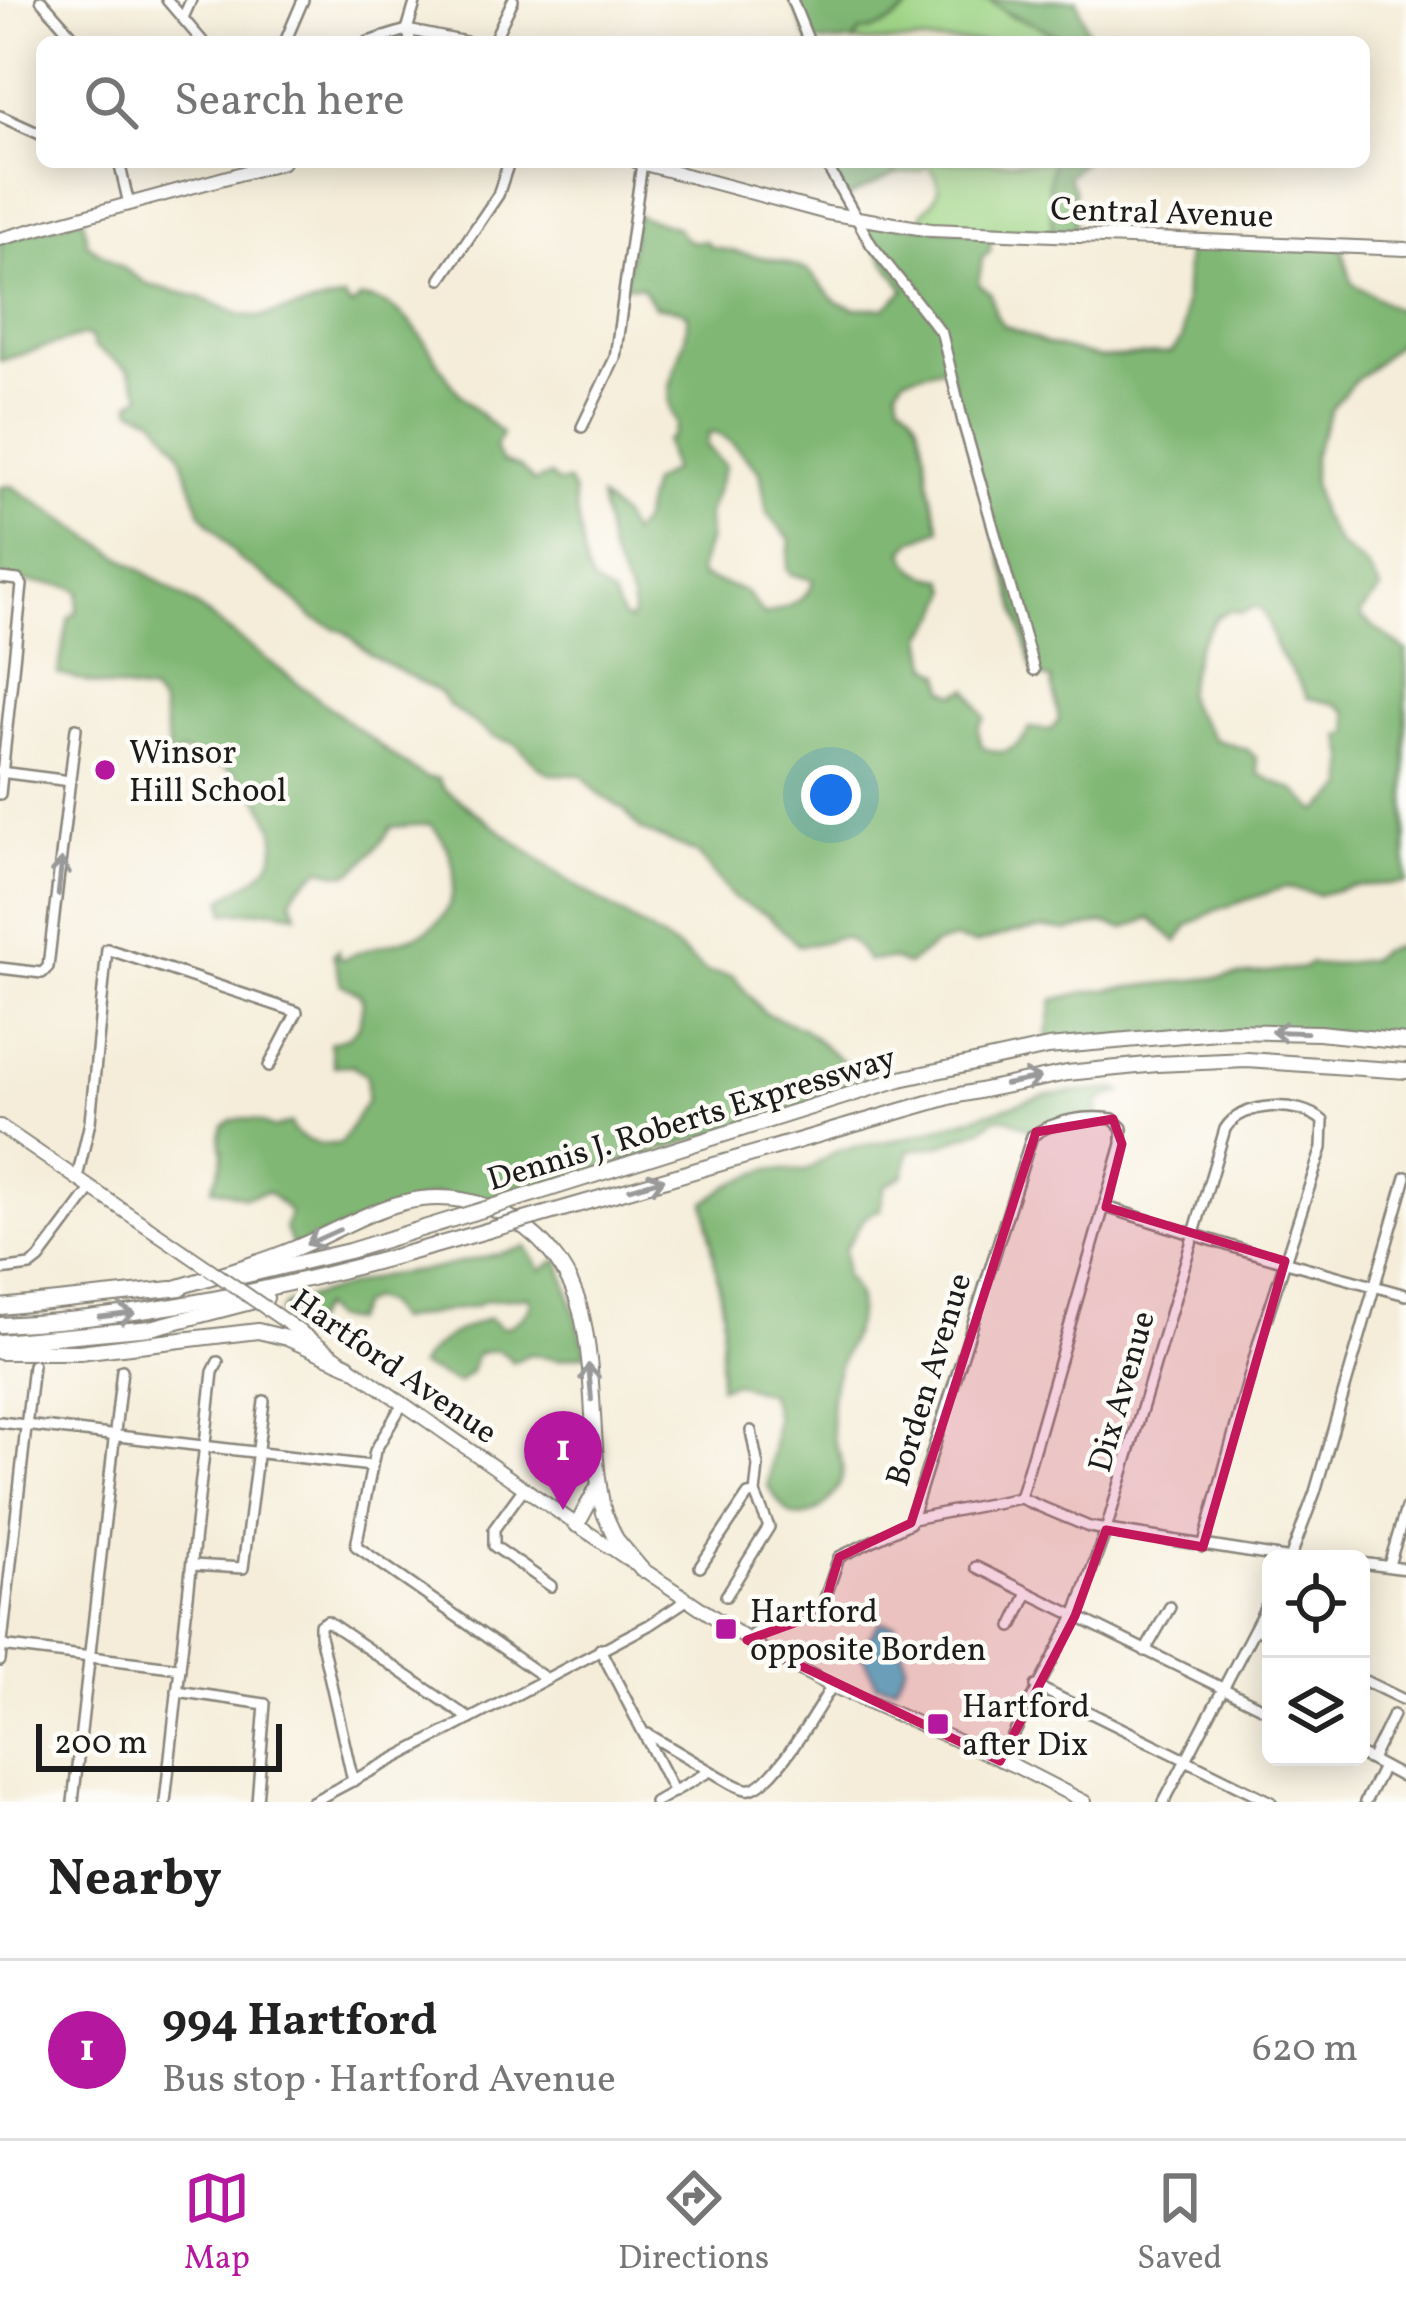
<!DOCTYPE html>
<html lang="en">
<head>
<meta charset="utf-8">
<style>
  body { margin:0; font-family:Vollkorn,serif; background:#f6f6f6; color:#222 }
  .controls { position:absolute; right:36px; bottom:36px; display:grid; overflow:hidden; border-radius:18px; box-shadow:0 6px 30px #0003 }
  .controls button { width:108px; height:108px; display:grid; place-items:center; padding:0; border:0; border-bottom:3px solid #e0e0e0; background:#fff; color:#222; font:60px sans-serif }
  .scale { position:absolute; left:36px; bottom:30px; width:246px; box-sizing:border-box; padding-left:12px; border:6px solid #1c1c1c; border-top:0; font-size:33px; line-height:42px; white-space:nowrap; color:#1c1c1c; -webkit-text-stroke:9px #fdfcf7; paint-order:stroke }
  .you { position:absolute; left:831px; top:795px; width:42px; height:42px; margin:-30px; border:9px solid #fff; border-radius:50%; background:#1a73e8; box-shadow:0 0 0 18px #1a73e833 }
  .badge { display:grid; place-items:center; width:78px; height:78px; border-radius:50%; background:#b5179e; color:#fff; font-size:39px; font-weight:700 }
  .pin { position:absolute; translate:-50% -99px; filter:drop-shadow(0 3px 6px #0008) }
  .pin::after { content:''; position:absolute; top:63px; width:42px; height:36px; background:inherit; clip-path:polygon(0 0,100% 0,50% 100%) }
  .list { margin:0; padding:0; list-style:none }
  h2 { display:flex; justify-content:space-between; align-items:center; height:156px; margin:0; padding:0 48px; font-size:51px }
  h2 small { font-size:39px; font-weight:400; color:#767676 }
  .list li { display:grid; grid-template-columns:78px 1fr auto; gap:36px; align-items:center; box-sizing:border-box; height:180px; padding:0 48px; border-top:3px solid #e0e0e0 }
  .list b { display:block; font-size:45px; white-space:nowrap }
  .list p { margin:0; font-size:39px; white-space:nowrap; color:#767676 }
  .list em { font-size:39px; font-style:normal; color:#767676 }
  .icon { flex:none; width:66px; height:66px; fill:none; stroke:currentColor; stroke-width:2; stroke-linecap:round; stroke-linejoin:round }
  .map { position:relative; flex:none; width:1406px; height:1802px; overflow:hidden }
  .search { position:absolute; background:#fff; box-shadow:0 6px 30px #0003; left:36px; right:36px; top:36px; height:132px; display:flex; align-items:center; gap:30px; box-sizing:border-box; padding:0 42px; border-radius:18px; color:#767676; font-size:45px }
  .sheet { height:336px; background:#fff }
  nav { display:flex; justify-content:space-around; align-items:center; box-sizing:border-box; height:168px; border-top:3px solid #e0e0e0; background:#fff; font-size:33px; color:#767676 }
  nav a { display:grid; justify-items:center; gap:6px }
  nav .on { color:#b5179e }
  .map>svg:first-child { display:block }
  .green { fill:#a0d688; stroke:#5e7952; stroke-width:3 }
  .forest { fill:#80b774; stroke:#4e6a48; stroke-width:3; fill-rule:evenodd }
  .water { fill:#56c1d1; stroke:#396e76; stroke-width:3 }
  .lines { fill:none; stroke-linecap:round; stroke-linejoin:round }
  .minor-casing { stroke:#88847a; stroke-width:14 }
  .major-casing { stroke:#88847a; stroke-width:16 }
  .highway-casing { stroke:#88847a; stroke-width:18 }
  .minor { stroke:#fff; stroke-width:9 }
  .major { stroke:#fff; stroke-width:12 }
  .highway { stroke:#fff; stroke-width:14 }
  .major-bridge-casing { stroke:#88847a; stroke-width:16; stroke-linecap:butt }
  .highway-bridge-casing { stroke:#88847a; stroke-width:18; stroke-linecap:butt }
  .major-bridge { stroke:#fff; stroke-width:12 }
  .highway-bridge { stroke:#fff; stroke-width:14 }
  .oneway { stroke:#999 }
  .marked { fill:#c2185b; fill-opacity:0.2; stroke:#c2185b; stroke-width:9; stroke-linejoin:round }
  .poi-dot { fill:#b5179e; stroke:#fdfcf7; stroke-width:4.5 }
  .labels { text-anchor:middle; stroke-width:9; stroke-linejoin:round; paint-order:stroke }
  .street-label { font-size:33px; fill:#1c1c1c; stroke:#fdfcf7 }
  .poi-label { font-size:33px; fill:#1c1c1c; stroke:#fdfcf7; text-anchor:start }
</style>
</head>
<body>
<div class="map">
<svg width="1406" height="1802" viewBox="0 0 1406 1802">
  <rect width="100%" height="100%" fill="#fdfcf7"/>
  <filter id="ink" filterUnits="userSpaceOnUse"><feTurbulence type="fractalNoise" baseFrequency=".00833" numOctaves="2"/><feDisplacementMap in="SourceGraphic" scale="24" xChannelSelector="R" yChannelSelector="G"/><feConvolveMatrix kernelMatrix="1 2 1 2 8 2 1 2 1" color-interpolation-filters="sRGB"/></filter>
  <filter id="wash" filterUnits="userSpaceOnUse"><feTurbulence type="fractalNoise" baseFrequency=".004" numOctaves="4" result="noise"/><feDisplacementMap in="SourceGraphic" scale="48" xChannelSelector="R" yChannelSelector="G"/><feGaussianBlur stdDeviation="2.7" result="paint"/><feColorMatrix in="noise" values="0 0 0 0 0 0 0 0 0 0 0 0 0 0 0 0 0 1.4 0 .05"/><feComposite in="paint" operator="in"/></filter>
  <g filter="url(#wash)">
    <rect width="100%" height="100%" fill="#f5edd9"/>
    <g class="green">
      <path d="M 917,0 L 989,0 L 1010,16 L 1038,25 L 1056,39 L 1096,42 L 854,42 L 860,32 C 882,31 902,16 917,0 Z"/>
      <path d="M 897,162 L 1053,162 L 1049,182 L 1053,235 L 920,229 L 923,211 C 941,198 944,180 927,165 L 921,171 L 895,174 Z"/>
    </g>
    <g class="forest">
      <path d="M 792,0 L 917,0 C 902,16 882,31 860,32 L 854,42 L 809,42 Z"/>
      <path d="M 989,0 L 1077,0 L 1090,39 C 1068,45 1055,33 1035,24 C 1017,16 1004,13 989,0 Z"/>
      <path d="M 824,162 L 897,162 L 895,174 L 843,199 Z"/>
      <path d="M 1053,162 L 1083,162 L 1068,176 L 1074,189 L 1075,236 L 1053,235 L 1049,182 Z"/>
      <path d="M 636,215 L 678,228 C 683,241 692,243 705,241 L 711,247 L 781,261 L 809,271 L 836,302 L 855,308 L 885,308 L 905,290 L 856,220 L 991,233 L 990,252 L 982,258 L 979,284 L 991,294 L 996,315 L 1003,325 L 1047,344 L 1100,358 L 1171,353 L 1183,338 L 1187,240 L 1342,247 L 1352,283 L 1406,315 L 1406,337 L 1351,385 L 1332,408 L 1313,456 L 1313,482 L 1321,515 L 1339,545 L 1366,566 L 1381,590 L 1361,612 L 1361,617 L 1406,651 L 1406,883 L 1351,886 L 1318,895 L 1285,887 L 1217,910 L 1188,926 L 1177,942 L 1150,918 L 1124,929 L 1102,923 L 1069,931 L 1046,928 L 1012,933 L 975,944 L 954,939 L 934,945 L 907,965 L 892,959 L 867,961 C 842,919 834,947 798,945 L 767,915 L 734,899 L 697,853 L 641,830 L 624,810 L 599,794 L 582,775 L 550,774 L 539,767 L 516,744 L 494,737 L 448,705 L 440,693 L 371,655 L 346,633 L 314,619 L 285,591 L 240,560 L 201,513 L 179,450 L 155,418 L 132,409 L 131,403 L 142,395 L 128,369 L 94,347 L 92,339 L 85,335 L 0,361 L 0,240 L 83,218 L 87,244 L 149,285 L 199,297 L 241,315 L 259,317 L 344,298 L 351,307 L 361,298 C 411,301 429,352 454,387 C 467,404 486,419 502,434 L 495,447 L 501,461 L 520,467 L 534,482 L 550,475 L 557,483 L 568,482 L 573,490 L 586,570 L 593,583 L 613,597 L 622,617 L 629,621 L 633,616 L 632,600 L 610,553 L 600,498 L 620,515 L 631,534 L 641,523 L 651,483 L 672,470 L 665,441 L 672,437 L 677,424 C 654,386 690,355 687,315 L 681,310 L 654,306 L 642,287 L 625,285 ZM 948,366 L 1032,666 L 1036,675 L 1051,679 L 1059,720 L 1051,730 L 1030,728 C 1020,747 1001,761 981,745 L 978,728 L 985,718 L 968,689 L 956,694 L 945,689 L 942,674 L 929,665 L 924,636 L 939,616 L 950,591 L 945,579 C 924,577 910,571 904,550 L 914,540 L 940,529 C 937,513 931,497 929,481 C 925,456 925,415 900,401 L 897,387 L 904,377 ZM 709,433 L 719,434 L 733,444 L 760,471 L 767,513 L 790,540 L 787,569 L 790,574 L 813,580 C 811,601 782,609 764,615 L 745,591 L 701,577 L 699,571 L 709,538 L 708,514 L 725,466 L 706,446 ZM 1253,608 L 1261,609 C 1270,621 1270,634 1276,647 C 1284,665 1299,677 1307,698 L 1336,704 L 1347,712 L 1350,732 L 1341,736 L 1346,756 L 1346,787 L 1318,812 L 1296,791 L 1258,774 L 1256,758 L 1248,750 L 1214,739 L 1189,705 L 1186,693 L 1197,647 L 1217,617 L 1230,610 L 1242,613 Z"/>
      <path d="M 12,486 L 195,605 L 400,761 L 426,778 L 438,779 L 443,788 L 564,878 L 680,950 L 706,972 L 733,976 L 764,1013 L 803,1028 L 871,1084 L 491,1204 L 433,1195 L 293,1248 L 285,1229 L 290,1212 L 268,1192 L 245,1197 L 212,1188 C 215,1179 220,1169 222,1160 C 225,1145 221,1155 220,1141 C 218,1111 256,1117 272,1128 L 291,1123 L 293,1131 C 309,1143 322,1147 341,1143 L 367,1100 L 367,1076 L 353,1065 L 334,1066 L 330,1043 L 348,1037 L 359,1026 L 363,1001 L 359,993 L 341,984 L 333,954 L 338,950 L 338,957 L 344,959 C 390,934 454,949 454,875 C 453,855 445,839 430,824 L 391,827 C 388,836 359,869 351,872 C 341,876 330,870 320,869 L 297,888 L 291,899 L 297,914 L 272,910 L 225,913 L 223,899 C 237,889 259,879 269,864 C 276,852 277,840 273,828 C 255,779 232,766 183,752 L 170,759 L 162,706 L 152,693 L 101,686 L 58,674 L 69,618 L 77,612 L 79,591 C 66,581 23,585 0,578 L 0,487 Z"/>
      <path d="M 1398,946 L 1406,948 L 1406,1039 L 1338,1033 L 1046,1043 L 1053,1000 L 1086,992 L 1303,968 L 1311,963 L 1317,966 L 1369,960 L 1380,951 Z"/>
      <path d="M 1115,1089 L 1122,1092 L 1099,1100 L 1097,1118 L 1035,1132 L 1007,1118 L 996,1118 L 984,1128 L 940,1146 L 909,1150 L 904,1175 L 885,1186 L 880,1210 C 859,1214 859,1232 845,1248 L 845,1277 C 875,1306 847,1341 837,1372 C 831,1390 830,1418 833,1437 C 835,1447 841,1455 842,1464 C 846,1486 827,1507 809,1515 C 788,1523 779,1501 768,1486 L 776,1418 L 769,1394 L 735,1383 L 719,1387 L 723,1313 L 705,1203 L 727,1186 L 768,1169 L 806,1171 L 838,1150 L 905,1138 L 1046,1095 Z"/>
      <path d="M 526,1247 L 541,1270 L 559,1259 L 587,1354 L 559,1359 L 530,1354 L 513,1362 C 500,1348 493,1348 476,1355 L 471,1372 L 458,1383 L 419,1366 C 435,1339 461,1329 489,1318 L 501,1328 C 515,1327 524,1316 531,1305 L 529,1296 L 484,1301 L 475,1306 L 396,1320 L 385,1304 L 371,1299 L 360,1305 L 352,1321 L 331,1318 L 321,1307 L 305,1332 L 279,1314 L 286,1304 L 381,1276 L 434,1269 Z"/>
    </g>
    <path class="water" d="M 880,1622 L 895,1625 L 906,1664 L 895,1686 L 877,1684 L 860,1651 Z"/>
  </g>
  <g filter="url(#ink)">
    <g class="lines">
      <g class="minor-casing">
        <g id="minor">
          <path d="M 41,0 L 78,42"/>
          <path d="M 167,0 L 203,42"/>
          <path d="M 792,0 L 809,42"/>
          <path d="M 183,18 L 191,0"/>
          <path d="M 285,42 L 303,0"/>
          <path d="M 368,42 L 407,30 L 466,42"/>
          <path d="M 411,42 L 407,30 L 416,0"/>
          <path d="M 493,42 L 513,0"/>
          <path d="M 0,116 L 42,135"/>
          <path d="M 119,162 L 129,204"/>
          <path d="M 825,162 L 871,244 L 942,334 L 963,422 L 1034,670"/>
          <path d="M 441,279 L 498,195 L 509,162"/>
          <path d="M 582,427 L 615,358 L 642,163"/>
          <path d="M 0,578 L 18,580 L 22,585 L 0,794"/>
          <path d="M 0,772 L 70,781"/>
          <path d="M 0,968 L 42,973 L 48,967 L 76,728"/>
          <path d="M 77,1178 L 90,1122 L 107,949 L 297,1012 L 269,1066"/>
          <path d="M 1106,1207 L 1243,1250 L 1406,1295"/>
          <path d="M 0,1270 L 30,1266 L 39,1259 L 92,1188"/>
          <path d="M 403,1403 L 375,1451 L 356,1546 L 545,1678"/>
          <path d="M 0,1422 L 371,1466"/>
          <path d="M 524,1488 L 494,1529 L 494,1546 L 551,1586"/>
          <path d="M 912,1519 L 1020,1498 L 1089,1527 L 1292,1559"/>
          <path d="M 1290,1559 L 1315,1492 L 1406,1177"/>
          <path d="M 1361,1563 L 1406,1569"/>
          <path d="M 192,1565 L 243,1568 L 264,1401"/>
          <path d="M 1389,1565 L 1406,1508"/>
          <path d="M 700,1567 L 748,1495 L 755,1494"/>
          <path d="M 976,1567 L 1271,1712"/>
          <path d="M 726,1596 L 769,1527 L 755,1494 L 758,1466 L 751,1431"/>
          <path d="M 1012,1627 L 1028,1593"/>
          <path d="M 1255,1629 L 1271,1636"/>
          <path d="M 747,1640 C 762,1621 798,1625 820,1613 L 839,1557 L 910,1523 L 1032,1136 C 1054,1120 1087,1115 1113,1119 L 1122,1128 L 1122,1144 L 1020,1498"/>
          <path d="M 1,1646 L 180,1668"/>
          <path d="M 600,1649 L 674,1792"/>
          <path d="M 1145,1651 L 1170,1607"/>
          <path d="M 0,1661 L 33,1365"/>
          <path d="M 1361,1679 L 1406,1701"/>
          <path d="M 1036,1686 L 1271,1802"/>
          <path d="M 177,1691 L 265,1704 L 257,1802"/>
          <path d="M 648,1734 L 710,1771"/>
          <path d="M 1361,1755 L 1406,1779"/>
          <path d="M 1371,1760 L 1393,1715"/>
          <path d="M 1000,1761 L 1075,1616 L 1106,1530 L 1225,1129 C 1242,1101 1299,1100 1323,1121 L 1322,1148 L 1259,1341 L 1203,1547"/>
          <path d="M 353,1781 L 320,1635 L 320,1625 L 327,1621 L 470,1719"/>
          <path d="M 73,1802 L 122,1370"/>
          <path d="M 165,1802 L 213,1372 L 218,1362"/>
          <path d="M 312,1802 L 649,1625 L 687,1600"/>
          <path d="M 655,1802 L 710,1771 C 721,1776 734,1787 746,1789 C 770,1794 819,1706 832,1686"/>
          <path d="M 1164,1802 L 1271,1597"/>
          <path d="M 1365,1802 L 1383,1767"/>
        </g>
      </g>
      <g class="major-casing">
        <g id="major">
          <path d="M 637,162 L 827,213 L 931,230 L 1406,249"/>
          <path d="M 0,239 L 283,162"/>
          <path d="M 0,1126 L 208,1268"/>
          <path d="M 266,1308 L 577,1525 L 763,1650 L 832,1686 L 1017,1767 L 1085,1802"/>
        </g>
      </g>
      <g class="highway-casing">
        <g id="highway">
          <path d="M 508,1202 L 900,1079 L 1048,1047 L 1228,1031 L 1319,1033 L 1406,1042"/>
          <path d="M 535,1217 L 949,1097 L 1067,1073 L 1157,1064 L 1247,1060 L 1406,1071"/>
          <path d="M 238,1277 L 349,1251 L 453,1219"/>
          <path d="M 172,1289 C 210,1277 249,1267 286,1252 C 326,1237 364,1212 405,1202 C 484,1183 561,1234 581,1312 C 597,1377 589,1447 604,1513 L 616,1539 L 642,1570"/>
          <path d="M 0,1307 L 181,1288"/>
          <path d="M 0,1325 C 167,1317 326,1278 486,1231"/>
          <path d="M 0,1342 L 151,1328 L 266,1298"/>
          <path d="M 0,1352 L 79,1352 L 258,1331 L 287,1338 L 348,1365"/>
          <path d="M 577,1525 L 597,1488"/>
        </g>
      </g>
      <use href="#minor" class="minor"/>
      <use href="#major" class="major"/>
      <use href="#highway" class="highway"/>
      <g class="major-bridge-casing">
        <path id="major-bridge" d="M 208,1268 L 266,1308"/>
      </g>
      <g class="highway-bridge-casing">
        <g id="highway-bridge">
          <path d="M 453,1219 L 508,1202"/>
          <path d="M 486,1231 L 535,1217"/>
        </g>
      </g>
      <use href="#major-bridge" class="major-bridge"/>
      <use href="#highway-bridge" class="highway-bridge"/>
    </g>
    <defs><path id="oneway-shaft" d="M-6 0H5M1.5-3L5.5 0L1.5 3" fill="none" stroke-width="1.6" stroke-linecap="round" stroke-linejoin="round" transform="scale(3)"/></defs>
    <g class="oneway">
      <use href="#oneway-shaft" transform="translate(60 877) rotate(-84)"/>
      <use href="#oneway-shaft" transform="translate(1289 1032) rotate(-178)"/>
      <use href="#oneway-shaft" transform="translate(1023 1081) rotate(-11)"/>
      <use href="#oneway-shaft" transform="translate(647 1184) rotate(-16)"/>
      <use href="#oneway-shaft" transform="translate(323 1237) rotate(156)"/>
      <use href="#oneway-shaft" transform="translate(117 1315) rotate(-7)"/>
      <use href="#oneway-shaft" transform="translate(590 1382) rotate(-95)"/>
    </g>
  </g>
  <path class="marked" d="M 1113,1119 L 1122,1144 L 1106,1207 L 1285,1261 L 1203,1547 L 1106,1530 L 1075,1616 L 1000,1761 L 747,1640 L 822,1613 L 839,1557 L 911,1523 L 1036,1132 Z"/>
  <g class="poi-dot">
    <circle cx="105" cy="770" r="12"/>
    <rect x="714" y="1617" width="24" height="24" rx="6"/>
    <rect x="926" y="1712" width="24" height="24" rx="6"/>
  </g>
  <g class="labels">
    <g class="street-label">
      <text transform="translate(1162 211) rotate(2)" y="12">Central Avenue</text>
      <text transform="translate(691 1117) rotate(-17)" y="12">Dennis J. Roberts Expressway</text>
      <text transform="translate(395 1365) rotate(35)" y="12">Hartford Avenue</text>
      <text transform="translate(927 1379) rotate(-73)" y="12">Borden Avenue</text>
      <text transform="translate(1120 1391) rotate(-74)" y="12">Dix Avenue</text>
    </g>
    <g class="poi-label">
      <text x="129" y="763">Winsor<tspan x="129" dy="38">Hill School</tspan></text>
      <text x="750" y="1622">Hartford<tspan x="750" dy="38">opposite Borden</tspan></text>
      <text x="962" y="1717">Hartford<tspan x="962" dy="38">after Dix</tspan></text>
    </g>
  </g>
</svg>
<div class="controls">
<button><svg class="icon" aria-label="locate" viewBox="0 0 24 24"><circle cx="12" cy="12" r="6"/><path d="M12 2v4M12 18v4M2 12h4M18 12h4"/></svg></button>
<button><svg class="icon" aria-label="layers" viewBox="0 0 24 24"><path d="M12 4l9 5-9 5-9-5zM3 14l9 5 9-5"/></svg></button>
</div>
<div class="scale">200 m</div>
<div class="you"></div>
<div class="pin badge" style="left:563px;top:1510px">1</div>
<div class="search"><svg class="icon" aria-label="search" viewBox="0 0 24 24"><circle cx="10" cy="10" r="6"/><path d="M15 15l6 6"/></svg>Search here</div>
</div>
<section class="sheet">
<h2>Nearby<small></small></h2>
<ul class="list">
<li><span class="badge">1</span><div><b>994 Hartford</b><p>Bus stop · Hartford Avenue</p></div><em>620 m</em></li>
</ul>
</section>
<nav>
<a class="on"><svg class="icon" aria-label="map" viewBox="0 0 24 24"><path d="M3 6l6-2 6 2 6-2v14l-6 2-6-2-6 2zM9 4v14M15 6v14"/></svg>Map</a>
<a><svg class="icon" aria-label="directions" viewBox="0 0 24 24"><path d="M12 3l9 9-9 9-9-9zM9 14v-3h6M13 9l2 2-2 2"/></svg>Directions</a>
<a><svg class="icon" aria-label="saved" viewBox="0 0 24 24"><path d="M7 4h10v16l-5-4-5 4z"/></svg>Saved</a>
</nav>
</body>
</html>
